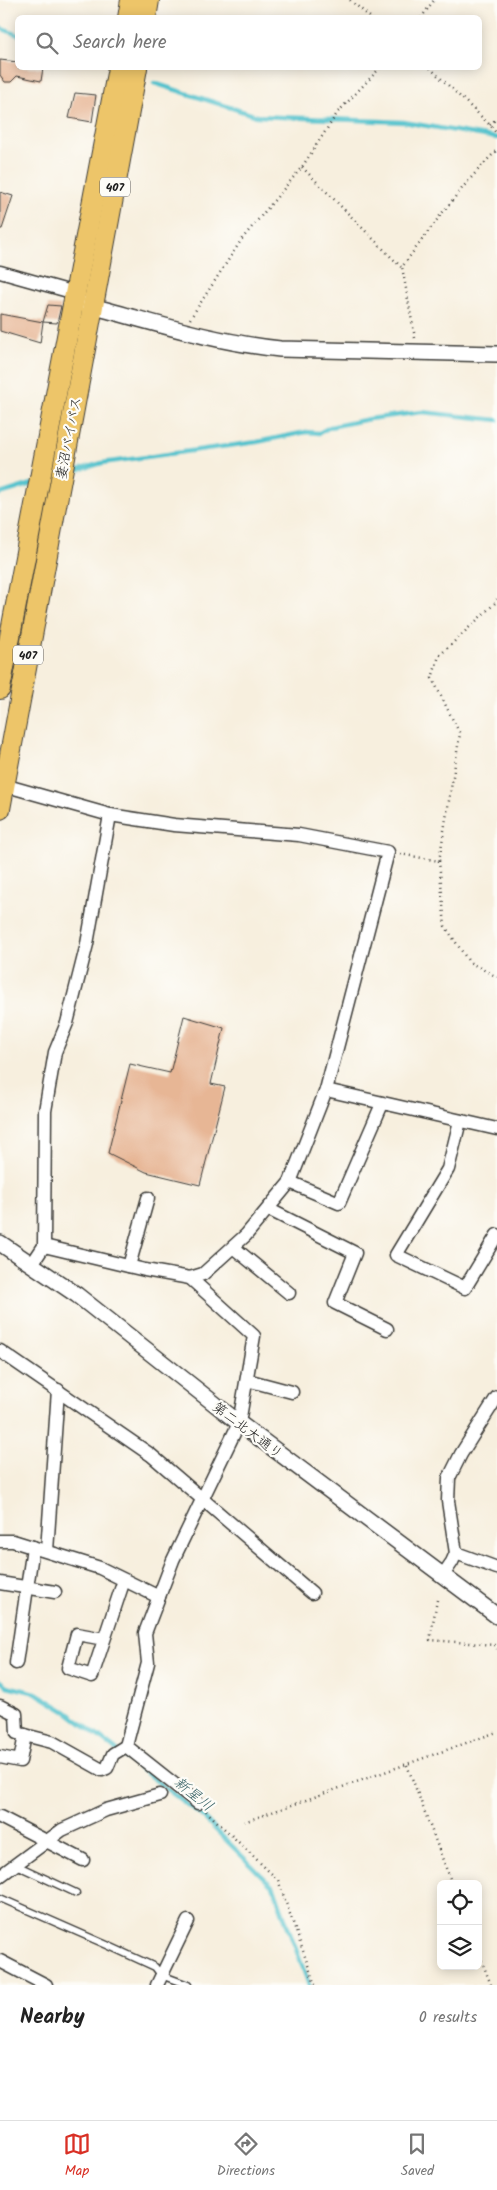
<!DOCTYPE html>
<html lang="en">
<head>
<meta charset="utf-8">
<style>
  body { margin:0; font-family:Kalam,"Klee One",sans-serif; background:#f6f6f6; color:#222 }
  .controls { position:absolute; right:15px; bottom:15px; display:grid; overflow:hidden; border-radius:8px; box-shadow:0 2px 12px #0003 }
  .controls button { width:45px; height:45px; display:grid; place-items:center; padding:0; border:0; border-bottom:1px solid #e0e0e0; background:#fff; color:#222; font:25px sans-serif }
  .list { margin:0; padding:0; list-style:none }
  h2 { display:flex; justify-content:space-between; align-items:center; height:65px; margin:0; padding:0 20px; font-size:21px }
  h2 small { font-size:16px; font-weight:400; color:#767676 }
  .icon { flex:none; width:28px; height:28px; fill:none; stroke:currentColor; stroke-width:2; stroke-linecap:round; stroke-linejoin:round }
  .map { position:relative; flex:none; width:497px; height:1985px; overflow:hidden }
  .search { position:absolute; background:#fff; box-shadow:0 2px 12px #0003; left:15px; right:15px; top:15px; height:55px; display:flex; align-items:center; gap:12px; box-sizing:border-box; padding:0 18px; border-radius:8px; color:#767676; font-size:19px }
  .sheet { height:135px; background:#fff }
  nav { display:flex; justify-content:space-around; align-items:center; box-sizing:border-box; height:70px; border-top:1px solid #e0e0e0; background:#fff; font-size:14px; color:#767676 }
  nav a { display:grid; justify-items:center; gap:2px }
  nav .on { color:#d93025 }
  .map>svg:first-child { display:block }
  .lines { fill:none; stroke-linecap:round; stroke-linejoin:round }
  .stream { stroke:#56c3cd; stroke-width:4.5 }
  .building { fill:#e7b695 }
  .service-casing { stroke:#3d3c39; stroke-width:9 }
  .minor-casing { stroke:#3d3c39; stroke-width:15 }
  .tertiary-casing { stroke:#3d3c39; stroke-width:18 }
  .trunk-casing { stroke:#3d3c39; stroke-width:22 }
  .path { stroke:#3d3c39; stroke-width:2.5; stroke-dasharray:1 4; stroke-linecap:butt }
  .service { stroke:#fff; stroke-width:6 }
  .minor { stroke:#fff; stroke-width:12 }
  .tertiary { stroke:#fff; stroke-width:15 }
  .trunk { stroke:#edc569; stroke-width:20 }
  .labels { text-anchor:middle; stroke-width:4.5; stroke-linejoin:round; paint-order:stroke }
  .shield { fill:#fdfcf7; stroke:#605f5e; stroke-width:1 }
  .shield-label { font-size:12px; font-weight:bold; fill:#1c1c1c }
  .street-label { font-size:14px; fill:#1c1c1c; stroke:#fdfcf7 }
  .water-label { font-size:15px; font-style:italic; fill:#335f63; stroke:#fdfcf7 }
</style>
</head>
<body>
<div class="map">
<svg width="497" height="1985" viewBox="0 0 497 1985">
  <rect width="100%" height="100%" fill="#fdfcf7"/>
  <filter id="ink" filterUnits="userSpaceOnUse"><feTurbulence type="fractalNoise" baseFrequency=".02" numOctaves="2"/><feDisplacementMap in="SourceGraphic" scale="10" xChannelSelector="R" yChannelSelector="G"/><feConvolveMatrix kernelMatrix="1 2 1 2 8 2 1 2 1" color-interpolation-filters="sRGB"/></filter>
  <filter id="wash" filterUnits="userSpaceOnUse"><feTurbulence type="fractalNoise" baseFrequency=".0096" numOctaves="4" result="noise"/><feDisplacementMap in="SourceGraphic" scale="20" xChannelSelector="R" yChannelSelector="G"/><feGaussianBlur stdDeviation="1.12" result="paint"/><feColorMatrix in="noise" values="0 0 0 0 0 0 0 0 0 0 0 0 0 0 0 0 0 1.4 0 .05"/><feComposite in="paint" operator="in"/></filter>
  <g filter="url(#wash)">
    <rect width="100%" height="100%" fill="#f7efde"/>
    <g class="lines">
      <g class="stream">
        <path d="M 0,28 L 18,35"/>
        <path d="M 154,83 L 257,116 L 404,122 L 497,138"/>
        <path d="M 68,473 L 102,463 L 257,442 L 306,432 L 319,433 L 330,427 L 369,419 L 422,412 L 497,420"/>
        <path d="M 0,494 L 32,484"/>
        <path d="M 0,1681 L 7,1686 L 36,1693 L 67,1712 L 203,1817 L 274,1888 L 309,1985"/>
      </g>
    </g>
    <g id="blocks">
      <g class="building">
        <path d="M 0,60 L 18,62 L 18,68 L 43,68 L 41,81 L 17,76 L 11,82 L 5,82 L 0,75 Z"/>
        <path d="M 75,93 L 96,95 L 92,122 L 69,118 Z"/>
        <path d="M 0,192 L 13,196 L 2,229 L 0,229 Z"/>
        <path d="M 48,305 L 61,306 L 57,323 L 43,322 Z"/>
        <path d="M 0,314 L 43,322 L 40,343 L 0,331 Z"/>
        <path d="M 184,1016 L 224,1028 L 211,1084 L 225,1087 L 200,1185 L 146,1172 L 108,1153 L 130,1064 L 170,1073 Z"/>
      </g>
    </g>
  </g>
  <g filter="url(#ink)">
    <use href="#blocks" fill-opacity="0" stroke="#3d3c39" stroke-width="1"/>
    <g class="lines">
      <g class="service-casing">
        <g id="service">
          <path d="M 16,1865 L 76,1893"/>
          <path d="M 0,1898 L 107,1945 L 155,1967 L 161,1975 L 188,1985"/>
        </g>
      </g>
      <g class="minor-casing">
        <g id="minor">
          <path d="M 0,272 L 68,291 L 75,301"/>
          <path d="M 0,784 L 110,815 L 174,825 L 299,835 L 388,852 L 326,1090 L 290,1182 L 246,1235 L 203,1274 L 190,1278 L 145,1270 L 44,1246"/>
          <path d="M 326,1090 L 497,1129"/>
          <path d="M 460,1121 L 448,1169 L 396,1255 L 465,1288 L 497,1235"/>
          <path d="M 290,1182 L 339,1203 L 382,1104"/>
          <path d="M 268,1209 L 355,1253 L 335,1303 L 387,1329"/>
          <path d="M 233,1247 L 289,1293"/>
          <path d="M 32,1264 L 44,1246 L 45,1111 L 55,1052 L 67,1023 L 87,944 L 110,815"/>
          <path d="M 129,1266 L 148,1198"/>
          <path d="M 190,1278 L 254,1336 L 239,1423 L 173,1560 L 145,1633 L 148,1663 L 126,1746 L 198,1803"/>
          <path d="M 0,1351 L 151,1455 L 312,1593"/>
          <path d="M 247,1380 L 292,1392"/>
          <path d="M 0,1541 L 13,1541 L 100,1568 L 159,1597"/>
          <path d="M 47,1551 L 58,1390"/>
          <path d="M 456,1553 L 497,1568"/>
          <path d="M 443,1575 L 452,1562 L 456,1553 L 448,1501 L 449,1478 L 461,1454 L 497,1397"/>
          <path d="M 0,1583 L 55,1592"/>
          <path d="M 104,1639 L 77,1634 L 68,1668 L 92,1676 L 124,1580"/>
          <path d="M 16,1663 L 33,1547"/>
          <path d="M 0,1706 L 16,1714 L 17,1733 L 52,1742 L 102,1770 L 107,1768 L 113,1754 L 126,1746"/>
          <path d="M 0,1757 L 20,1761 L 25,1735"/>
          <path d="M 0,1817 L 83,1860"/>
          <path d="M 0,1876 L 62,1830 L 106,1810 L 160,1795"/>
          <path d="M 0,1961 L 46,1985"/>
          <path d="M 157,1985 L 188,1921"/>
        </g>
      </g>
      <g class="tertiary-casing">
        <g id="tertiary">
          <path d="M 84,304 C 149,321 212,342 280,349 L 497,354"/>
          <path d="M 0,1243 L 77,1295 L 239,1423 L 497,1616"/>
        </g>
      </g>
      <g class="trunk-casing">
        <g id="trunk">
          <path d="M 128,18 L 131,0"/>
          <path d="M 146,18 L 149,0"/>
          <path d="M 0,689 L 118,68"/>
          <path d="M 0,809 L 137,68"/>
        </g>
      </g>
      <g class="path">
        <path d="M 350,0 L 371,18"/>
        <path d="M 421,18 L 434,0"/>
        <path d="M 430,68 L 490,125 L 497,134"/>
        <path d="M 490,125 L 497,118"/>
        <path d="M 302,167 L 401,267"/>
        <path d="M 190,319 L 242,239 L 302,167 L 338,112 L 380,68"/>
        <path d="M 415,338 L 402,267 C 432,226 461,186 497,150"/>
        <path d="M 400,854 L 439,861 L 460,734 L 432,678 L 439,656 L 495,603 L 497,599"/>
        <path d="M 439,861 L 445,926 L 469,962 L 497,977"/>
        <path d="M 437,1600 L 430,1640 L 495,1645 L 497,1649"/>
        <path d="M 407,1765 L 452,1884"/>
        <path d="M 206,1811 L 278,1880 L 315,1985"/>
        <path d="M 244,1822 L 497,1732"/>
        <path d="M 478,1951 L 491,1985"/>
      </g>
      <use href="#service" class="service"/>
      <use href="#minor" class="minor"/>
      <use href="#tertiary" class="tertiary"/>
      <use href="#trunk" class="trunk"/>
    </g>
  </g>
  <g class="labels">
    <g class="shield">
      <rect x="100" y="177.5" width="30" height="19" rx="4"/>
      <rect x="13" y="645.5" width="30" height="19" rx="4"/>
    </g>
    <g class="shield-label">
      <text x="115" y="191">407</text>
      <text x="28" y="659">407</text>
    </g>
    <g class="street-label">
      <text transform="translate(68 438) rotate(-79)" y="5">妻沼バイパス</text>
      <text transform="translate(248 1430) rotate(37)" y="5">第二北大通り</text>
    </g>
    <g class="water-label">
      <text transform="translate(194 1794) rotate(39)" y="5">新星川</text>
    </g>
  </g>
</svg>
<div class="controls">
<button><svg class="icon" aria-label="locate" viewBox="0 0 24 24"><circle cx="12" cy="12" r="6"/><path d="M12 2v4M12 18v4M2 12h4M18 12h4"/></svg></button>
<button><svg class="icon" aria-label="layers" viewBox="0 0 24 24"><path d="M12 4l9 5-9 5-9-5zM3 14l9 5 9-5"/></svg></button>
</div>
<div class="search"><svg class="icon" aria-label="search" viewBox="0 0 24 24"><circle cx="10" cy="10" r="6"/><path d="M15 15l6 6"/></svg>Search here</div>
</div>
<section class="sheet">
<h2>Nearby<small>0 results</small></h2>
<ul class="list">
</ul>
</section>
<nav>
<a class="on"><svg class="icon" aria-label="map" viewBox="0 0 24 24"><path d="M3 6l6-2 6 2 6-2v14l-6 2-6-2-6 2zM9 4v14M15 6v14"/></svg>Map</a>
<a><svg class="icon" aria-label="directions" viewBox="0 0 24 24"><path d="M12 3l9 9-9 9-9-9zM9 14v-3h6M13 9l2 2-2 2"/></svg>Directions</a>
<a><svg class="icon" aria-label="saved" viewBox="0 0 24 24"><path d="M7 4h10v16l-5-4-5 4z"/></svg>Saved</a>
</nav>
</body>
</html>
